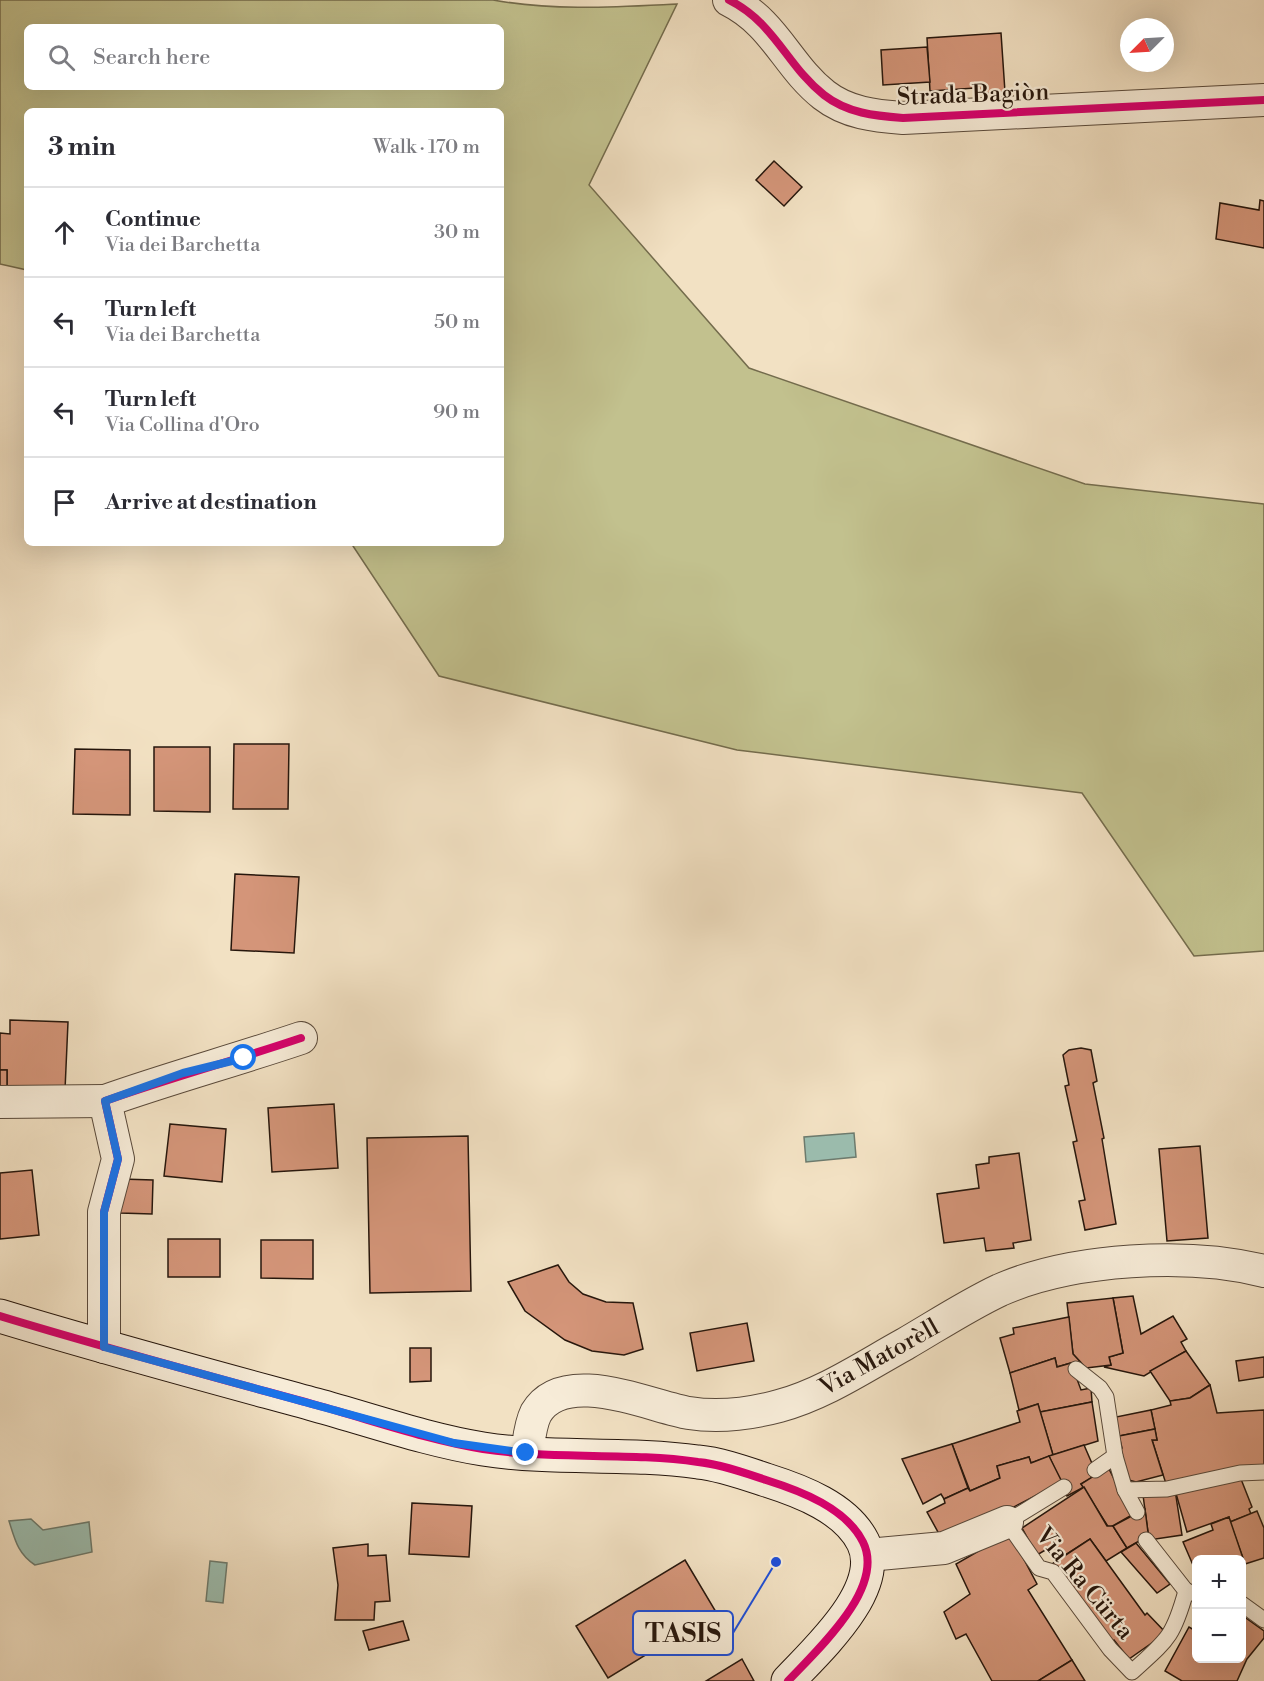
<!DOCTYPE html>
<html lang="en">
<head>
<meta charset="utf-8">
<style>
  body { margin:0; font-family:"Libre Bodoni",serif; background:#f7f7f7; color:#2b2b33 }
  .controls { position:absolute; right:18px; bottom:18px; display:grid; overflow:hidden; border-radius:9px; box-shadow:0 6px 24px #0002 }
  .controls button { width:54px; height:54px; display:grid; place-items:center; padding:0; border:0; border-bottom:2px solid #e1e1e2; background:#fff; color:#2b2b33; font:30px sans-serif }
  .compass { position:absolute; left:1120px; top:18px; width:54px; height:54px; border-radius:50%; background:#fff; box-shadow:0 6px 24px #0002; rotate:246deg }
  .stop { position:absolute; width:18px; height:18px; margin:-14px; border:4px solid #1a73e8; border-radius:50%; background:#fff }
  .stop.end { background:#1a73e8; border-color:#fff; box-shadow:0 2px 6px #0008 }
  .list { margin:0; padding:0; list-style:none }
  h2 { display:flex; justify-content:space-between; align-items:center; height:78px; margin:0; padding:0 24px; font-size:26px }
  h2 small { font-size:20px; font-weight:400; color:#7c7c81 }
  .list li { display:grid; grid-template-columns:39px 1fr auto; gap:18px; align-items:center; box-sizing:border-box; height:90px; padding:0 24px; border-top:2px solid #e1e1e2 }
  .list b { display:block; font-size:22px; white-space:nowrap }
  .list p { margin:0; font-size:20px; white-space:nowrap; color:#7c7c81 }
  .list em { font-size:20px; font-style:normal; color:#7c7c81 }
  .icon { flex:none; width:33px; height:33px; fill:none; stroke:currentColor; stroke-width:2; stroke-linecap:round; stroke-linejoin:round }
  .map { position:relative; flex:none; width:1264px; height:1681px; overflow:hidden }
  .search { position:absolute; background:#fff; box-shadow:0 6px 24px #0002; left:24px; top:24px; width:480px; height:66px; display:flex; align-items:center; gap:15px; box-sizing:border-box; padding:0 21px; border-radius:9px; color:#7c7c81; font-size:22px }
  .panel { position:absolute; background:#fff; box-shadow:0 6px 24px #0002; left:24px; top:108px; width:480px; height:438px; border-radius:9px }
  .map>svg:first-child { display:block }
  .green { fill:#c2c18e; stroke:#746c4d; stroke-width:1.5; fill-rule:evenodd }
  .water { fill:#9cbeb0; stroke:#6d7b6e; stroke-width:1.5 }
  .building { fill:#d49579; stroke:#26160c; stroke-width:1.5 }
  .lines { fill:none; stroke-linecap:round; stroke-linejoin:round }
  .lane-casing { stroke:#59493a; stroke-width:17 }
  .street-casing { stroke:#59493a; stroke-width:34 }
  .secondary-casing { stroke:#26160c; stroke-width:35 }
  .lane { stroke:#f7ecd8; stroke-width:15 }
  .street { stroke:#f7ecd8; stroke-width:32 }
  .secondary { stroke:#f7ecd8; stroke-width:33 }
  .cycleway-casing { stroke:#f7ecd8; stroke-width:11 }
  .cycleway { stroke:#d6006c; stroke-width:8 }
  .route { stroke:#1a73e8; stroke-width:8 }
  .labels { text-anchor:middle; stroke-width:4.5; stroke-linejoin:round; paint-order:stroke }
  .street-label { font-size:24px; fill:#26160c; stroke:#f7ecd8 }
  .leader { fill:none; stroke:#1d4ed8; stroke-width:2 }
  .callout-dot { fill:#1d4ed8; stroke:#f7ecd8; stroke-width:2 }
  .callout { fill:#f7ecd8; stroke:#1d4ed8; stroke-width:2 }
  .callout-label { font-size:26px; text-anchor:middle; font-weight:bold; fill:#26160c }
</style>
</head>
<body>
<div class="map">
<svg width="1264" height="1681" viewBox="0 0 1264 1681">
  <rect width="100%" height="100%" fill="#f2e1c3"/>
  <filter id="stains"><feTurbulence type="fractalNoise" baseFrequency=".00333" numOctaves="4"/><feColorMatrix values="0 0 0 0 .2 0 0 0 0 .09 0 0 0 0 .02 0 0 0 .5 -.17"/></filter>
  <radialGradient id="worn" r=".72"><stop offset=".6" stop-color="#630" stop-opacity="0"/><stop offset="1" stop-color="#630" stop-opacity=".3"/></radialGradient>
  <path class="green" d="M 0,0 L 493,0 C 555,11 614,7 677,4 L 589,185 L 749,368 L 1085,484 L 1264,504 L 1264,951 L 1194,956 L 1082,793 L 737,750 L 439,676 L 351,543 L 501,543 L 501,111 L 27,111 L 27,270 L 0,264 ZM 27,27 L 501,27 L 501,87 L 27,87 Z"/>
  <g class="water">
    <path d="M 854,1133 L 856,1157 L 806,1162 L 804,1137 Z"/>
    <path d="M 31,1519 L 43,1530 L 89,1522 L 92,1552 L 35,1565 C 18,1554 15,1540 9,1521 Z"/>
    <path d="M 210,1561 L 227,1563 L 223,1603 L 206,1601 Z"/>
  </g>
  <g class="building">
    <path d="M 1001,33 L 1005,92 L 976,94 L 975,88 L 930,91 L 927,38 Z"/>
    <path d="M 927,47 L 930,82 L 883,85 L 881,50 Z"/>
    <path d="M 774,161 L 802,187 L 784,206 L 756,180 Z"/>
    <path d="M 1260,200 L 1264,201 L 1264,248 L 1216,239 L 1220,203 L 1259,210 Z"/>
    <path d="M 234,744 L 289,744 L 288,809 L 233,809 Z"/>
    <path d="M 154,747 L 210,747 L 210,812 L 154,811 Z"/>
    <path d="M 75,749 L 130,750 L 130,815 L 73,814 Z"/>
    <path d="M 235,874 L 299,877 L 294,953 L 231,950 Z"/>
    <path d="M 10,1020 L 68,1022 L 65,1090 L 7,1089 L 7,1070 L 0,1070 L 0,1033 L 10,1034 Z"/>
    <path d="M 1081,1048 L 1091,1050 L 1097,1081 L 1093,1083 L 1104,1138 L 1102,1139 L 1116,1224 L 1085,1230 L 1079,1201 L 1085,1200 L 1073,1142 L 1077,1141 L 1065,1086 L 1069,1085 L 1063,1055 L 1069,1050 Z"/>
    <rect x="0" y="1070" width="7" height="19"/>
    <path d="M 334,1104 L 338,1168 L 272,1172 L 268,1108 Z"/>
    <path d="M 170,1124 L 226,1129 L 222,1182 L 164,1176 Z"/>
    <path d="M 468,1136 L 471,1291 L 370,1293 L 367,1138 Z"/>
    <path d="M 1200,1146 L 1208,1238 L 1167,1241 L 1159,1149 Z"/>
    <path d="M 1019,1153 L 1031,1240 L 1013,1243 L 1014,1248 L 986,1251 L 984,1238 L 944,1243 L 937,1194 L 979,1188 L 976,1165 L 989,1163 L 989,1157 Z"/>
    <path d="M 32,1170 L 39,1235 L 0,1239 L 0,1173 Z"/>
    <path d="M 121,1179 L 153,1180 L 152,1214 L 120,1213 Z"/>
    <rect x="168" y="1239" width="52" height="38"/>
    <path d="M 261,1240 L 313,1240 L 313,1279 L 261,1278 Z"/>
    <path d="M 558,1265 L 569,1282 L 583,1294 L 606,1302 L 633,1303 L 643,1349 L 624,1355 L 592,1351 L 565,1340 L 525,1311 L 508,1282 Z"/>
    <path d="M 1133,1296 L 1141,1334 L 1173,1316 L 1187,1339 L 1181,1342 L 1186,1351 L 1144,1376 L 1104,1367 L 1111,1365 L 1109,1357 L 1123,1353 L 1113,1298 Z"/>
    <path d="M 1113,1298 L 1123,1353 L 1109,1357 L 1111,1365 L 1086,1368 L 1073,1354 L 1067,1303 Z"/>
    <path d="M 1069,1317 L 1073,1354 L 1085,1367 L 1073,1370 L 1071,1363 L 1057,1367 L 1055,1358 L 1010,1373 L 1000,1338 L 1014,1334 L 1013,1328 Z"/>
    <path d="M 747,1323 L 754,1361 L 697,1371 L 690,1333 Z"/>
    <path d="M 410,1348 L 431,1348 L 431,1381 L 410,1382 Z"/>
    <path d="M 1186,1351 L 1210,1385 L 1190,1398 L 1170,1401 L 1150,1371 Z"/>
    <path d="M 1264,1357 L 1264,1377 L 1239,1381 L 1236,1361 Z"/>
    <path d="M 1055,1358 L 1057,1367 L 1071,1363 L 1081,1390 L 1091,1388 L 1092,1402 L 1040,1412 L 1038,1404 L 1019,1410 L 1010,1373 Z"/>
    <path d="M 1210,1385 L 1217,1413 L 1264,1410 L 1264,1468 L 1167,1487 L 1152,1440 L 1157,1440 L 1151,1410 L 1171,1405 L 1170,1401 L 1190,1398 Z"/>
    <path d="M 1092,1402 L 1098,1441 L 1053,1455 L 1040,1412 Z"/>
    <path d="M 1038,1404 L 1053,1455 L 1031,1463 L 1029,1457 L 997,1466 L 1000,1478 L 970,1491 L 952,1444 L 1020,1422 L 1017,1411 Z"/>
    <path d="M 1151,1410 L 1155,1429 L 1119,1436 L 1116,1417 Z"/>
    <path d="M 1155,1429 L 1157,1440 L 1152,1440 L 1163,1475 L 1136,1482 L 1125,1479 L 1118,1448 L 1122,1448 L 1119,1436 Z"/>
    <path d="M 952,1444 L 968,1488 L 944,1499 L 941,1494 L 923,1504 L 902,1459 Z"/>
    <path d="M 1084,1445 L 1097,1475 L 1081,1484 L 1084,1487 L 1067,1496 L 1049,1456 Z"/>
    <path d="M 1049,1456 L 1062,1482 L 944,1543 L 927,1512 L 945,1503 L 944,1499 L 968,1488 L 970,1491 L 1000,1478 L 997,1466 L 1029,1457 L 1031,1463 Z"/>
    <path d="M 1108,1467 L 1132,1515 L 1109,1528 L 1081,1484 Z"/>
    <path d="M 1239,1474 L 1252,1507 L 1249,1509 L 1251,1514 L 1230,1522 L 1229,1517 L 1187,1532 L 1175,1490 Z"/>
    <path d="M 1084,1487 L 1107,1526 L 1113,1526 L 1127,1548 L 1106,1561 L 1090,1539 L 1056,1561 L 1047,1549 L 1037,1555 L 1022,1528 Z"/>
    <path d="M 1175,1490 L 1182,1535 L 1149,1540 L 1143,1495 Z"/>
    <path d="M 412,1503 L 472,1506 L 469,1557 L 409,1554 Z"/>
    <path d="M 1145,1509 L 1149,1540 L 1139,1541 L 1127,1548 L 1113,1526 Z"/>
    <path d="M 1257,1511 L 1264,1528 L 1264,1558 L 1245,1564 L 1230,1522 Z"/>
    <path d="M 1229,1517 L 1245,1564 L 1242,1566 L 1242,1560 L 1196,1560 L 1196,1572 L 1183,1542 L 1213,1530 L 1211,1524 Z"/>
    <path d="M 1010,1533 L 1037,1584 L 1028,1590 L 1072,1660 L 1038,1681 L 992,1681 L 966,1634 L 956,1639 L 944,1612 L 970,1594 L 956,1564 Z"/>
    <path d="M 1090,1539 L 1145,1615 L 1147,1613 L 1166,1633 L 1129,1659 L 1114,1640 L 1109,1644 L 1052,1564 Z"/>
    <path d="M 1136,1543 L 1170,1584 L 1157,1593 L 1121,1552 Z"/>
    <path d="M 368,1544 L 368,1556 L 386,1555 L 390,1601 L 375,1602 L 374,1620 L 335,1620 L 338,1585 L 333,1548 Z"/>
    <path d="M 685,1560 L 716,1612 L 608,1678 L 576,1626 Z"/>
    <path d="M 1243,1616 L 1264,1631 L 1264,1638 L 1247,1659 L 1237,1681 L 1182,1681 L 1165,1671 L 1189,1627 L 1196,1631 L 1196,1658 L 1242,1658 Z"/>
    <path d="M 403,1621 L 409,1640 L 369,1650 L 363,1631 Z"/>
    <path d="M 742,1659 L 754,1681 L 706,1681 Z"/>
    <path d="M 1072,1660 L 1085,1681 L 1038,1681 Z"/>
  </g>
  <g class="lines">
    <g class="lane-casing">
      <g id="lane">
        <path d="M 1076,1369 L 1100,1388 L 1106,1397 L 1115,1456"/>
        <path d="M 1095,1470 L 1115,1456 L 1125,1490 L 1167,1489 L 1240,1473 L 1264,1472"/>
        <path d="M 1064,1487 L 1007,1522 L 1039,1568 L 1053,1572 L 1110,1649 L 1132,1672 C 1167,1640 1173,1638 1186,1591 L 1196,1594"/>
        <path d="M 1125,1490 L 1137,1512"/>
        <path d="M 1146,1540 L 1186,1591"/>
        <path d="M 1242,1604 L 1264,1620"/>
      </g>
    </g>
    <g class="street-casing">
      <g id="street">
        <path d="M 729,0 C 775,23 787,66 824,95 C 847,113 875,116 903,118 L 1264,100"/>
        <path d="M 0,1102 L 105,1101"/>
        <path d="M 104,1347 L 104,1212 L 118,1159 L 105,1101 C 170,1078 236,1060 301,1038"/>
        <path d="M 527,1453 C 529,1440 530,1425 536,1413 C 564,1366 649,1406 689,1413 C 720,1418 749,1414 779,1406 C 824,1394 865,1366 905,1344 C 936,1326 968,1305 1000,1290 C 1073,1258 1188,1252 1264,1271"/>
        <path d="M 868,1555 L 944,1548 L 1007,1522"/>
      </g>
    </g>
    <g class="secondary-casing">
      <path id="secondary" d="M 0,1316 C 105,1348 210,1376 316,1405 C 371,1420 427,1440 483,1449 C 554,1460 627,1452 698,1462 C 720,1464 745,1473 766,1480 C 801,1491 846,1508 863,1542 C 886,1588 817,1650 788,1681"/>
    </g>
    <use href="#lane" class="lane"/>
    <use href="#street" class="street"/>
    <use href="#secondary" class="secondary"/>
    <g class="cycleway-casing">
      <g id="cycleway">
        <path d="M 729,0 C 775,23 787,66 824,95 C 847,113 875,116 903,118 L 1264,100"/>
        <path d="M 0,1316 C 105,1348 210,1376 316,1405 C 371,1420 427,1440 483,1449 C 554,1460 627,1452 698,1462 C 720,1464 745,1473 766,1480 C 801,1491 846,1508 863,1542 C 886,1588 817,1650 788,1681"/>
        <path d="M 104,1347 L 104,1212 L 118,1159 L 105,1101 C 170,1078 236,1060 301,1038"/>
      </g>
    </g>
    <use href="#cycleway" class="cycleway"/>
  </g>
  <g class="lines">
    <path class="route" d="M 244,1058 L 183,1073 L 105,1101 L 118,1159 L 104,1212 L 104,1347 L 454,1443 L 526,1453"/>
  </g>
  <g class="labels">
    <g class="street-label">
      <text transform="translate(973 94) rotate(-2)" y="8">Strada Bagiòn</text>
      <text transform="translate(879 1357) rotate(-29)" y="8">Via Matorèll</text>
      <text transform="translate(1085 1583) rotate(50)" y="8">Via Ra Cürta</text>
    </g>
  </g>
  <path class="leader" d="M776 1562L733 1633"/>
  <circle class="callout-dot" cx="776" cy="1562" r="6"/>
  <rect class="callout" x="633" y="1611" width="100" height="44" rx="6"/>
  <g class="callout-label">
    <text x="683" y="1642">TASIS</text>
  </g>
  <rect width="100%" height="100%" filter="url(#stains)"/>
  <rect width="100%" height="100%" fill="url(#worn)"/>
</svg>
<div class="controls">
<button>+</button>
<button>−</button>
</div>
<svg class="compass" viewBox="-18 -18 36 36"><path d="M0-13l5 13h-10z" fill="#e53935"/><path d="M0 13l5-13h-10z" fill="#7c7c81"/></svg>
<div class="stop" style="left:244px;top:1058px"></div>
<div class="stop end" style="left:526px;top:1453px"></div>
<div class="search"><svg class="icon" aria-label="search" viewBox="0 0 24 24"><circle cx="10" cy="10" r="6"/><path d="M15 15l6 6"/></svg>Search here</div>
<section class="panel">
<h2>3 min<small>Walk · 170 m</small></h2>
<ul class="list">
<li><svg class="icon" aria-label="ahead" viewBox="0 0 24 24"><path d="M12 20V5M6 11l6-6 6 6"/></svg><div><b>Continue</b><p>Via dei Barchetta</p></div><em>30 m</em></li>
<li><svg class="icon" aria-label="left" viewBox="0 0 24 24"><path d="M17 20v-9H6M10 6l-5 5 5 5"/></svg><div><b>Turn left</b><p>Via dei Barchetta</p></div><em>50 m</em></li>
<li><svg class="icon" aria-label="left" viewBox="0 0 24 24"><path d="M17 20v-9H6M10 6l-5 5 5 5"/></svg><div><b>Turn left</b><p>Via Collina d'Oro</p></div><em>90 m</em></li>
<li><svg class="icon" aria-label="arrive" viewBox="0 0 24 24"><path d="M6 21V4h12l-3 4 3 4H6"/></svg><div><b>Arrive at destination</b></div></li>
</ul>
</section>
</div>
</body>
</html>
